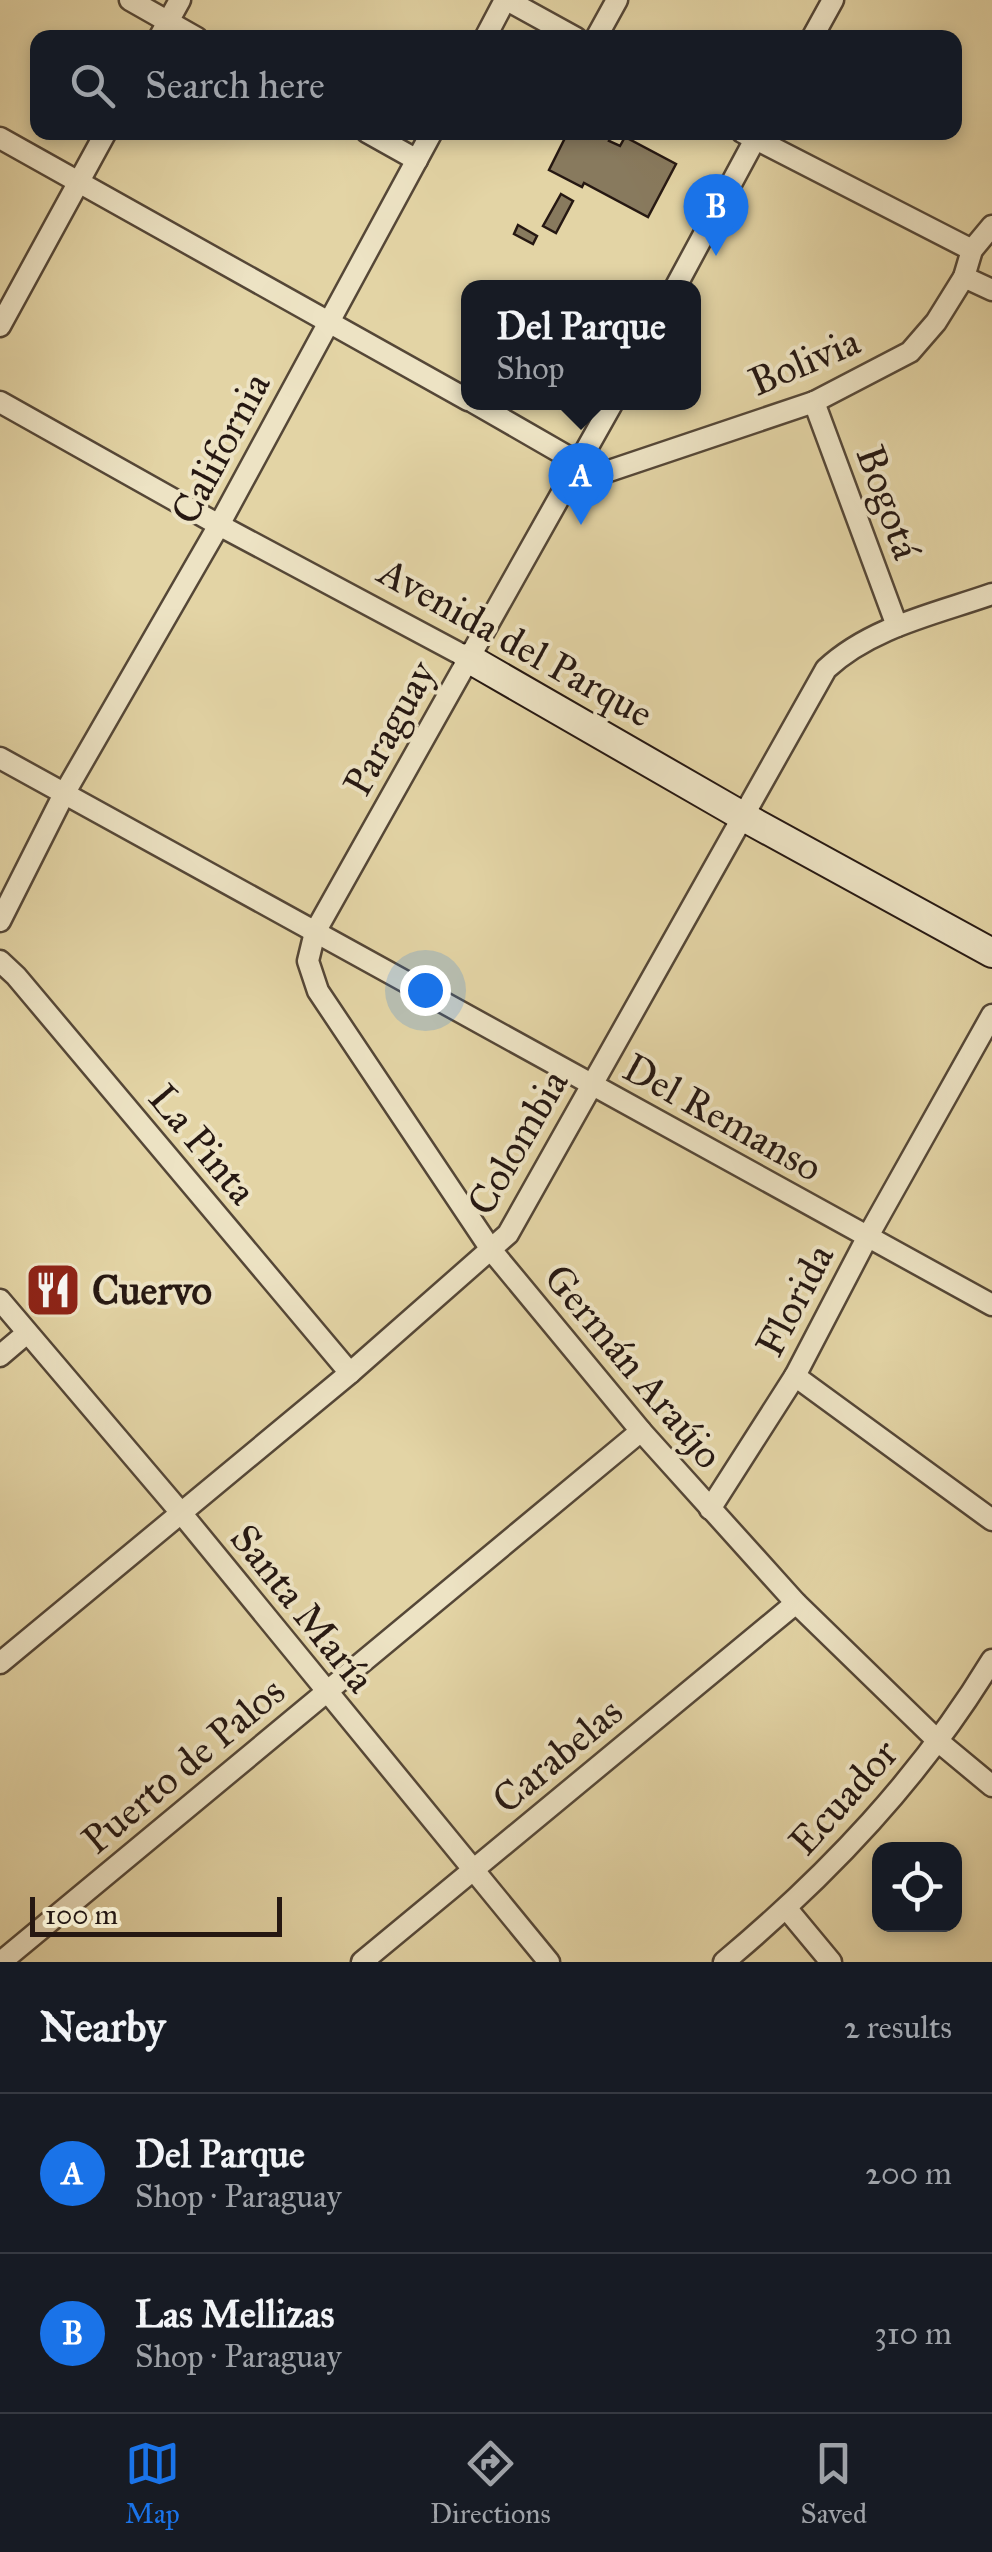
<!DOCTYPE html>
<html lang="en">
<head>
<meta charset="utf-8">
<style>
  body { margin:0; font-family:"IM FELL Great Primer",serif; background:#20242c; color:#f1f3f6 }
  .controls { position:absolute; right:30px; bottom:30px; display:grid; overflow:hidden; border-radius:20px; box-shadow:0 5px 15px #0003 }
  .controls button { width:90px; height:90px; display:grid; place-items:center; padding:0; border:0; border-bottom:2px solid #363941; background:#171b24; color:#f1f3f6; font:50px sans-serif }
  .scale { position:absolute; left:30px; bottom:25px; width:252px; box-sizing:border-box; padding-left:10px; border:5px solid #261812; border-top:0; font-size:28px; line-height:35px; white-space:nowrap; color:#261812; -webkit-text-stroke:8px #ede3c4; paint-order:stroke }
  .you { position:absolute; left:425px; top:990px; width:35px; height:35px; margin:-25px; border:8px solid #fff; border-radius:50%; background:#1a73e8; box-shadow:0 0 0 15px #1a73e833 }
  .badge { display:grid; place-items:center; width:65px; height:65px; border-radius:50%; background:#1a73e8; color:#fff; font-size:32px; font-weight:700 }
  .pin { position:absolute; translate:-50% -82px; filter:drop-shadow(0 2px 5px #0008) }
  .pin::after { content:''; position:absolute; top:52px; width:35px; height:30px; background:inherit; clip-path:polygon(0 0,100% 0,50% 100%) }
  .popup { position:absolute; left:461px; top:280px; width:240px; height:130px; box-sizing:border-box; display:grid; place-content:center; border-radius:20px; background:#171b24; filter:drop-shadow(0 2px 8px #0005); font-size:32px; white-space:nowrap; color:#9ea1a6 }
  .popup b { font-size:38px; color:#f1f3f6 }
  .popup::after { content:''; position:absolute; left:50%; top:100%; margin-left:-20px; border:20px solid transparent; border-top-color:#171b24 }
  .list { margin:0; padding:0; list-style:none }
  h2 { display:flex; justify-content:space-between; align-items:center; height:130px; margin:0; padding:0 40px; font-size:42px }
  h2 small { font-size:32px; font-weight:400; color:#9ea1a6 }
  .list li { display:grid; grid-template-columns:65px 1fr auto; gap:30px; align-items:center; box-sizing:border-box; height:160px; padding:0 40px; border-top:2px solid #363941 }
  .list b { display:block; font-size:38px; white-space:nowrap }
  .list p { margin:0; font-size:32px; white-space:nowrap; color:#9ea1a6 }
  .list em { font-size:32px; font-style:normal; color:#9ea1a6 }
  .icon { flex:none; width:55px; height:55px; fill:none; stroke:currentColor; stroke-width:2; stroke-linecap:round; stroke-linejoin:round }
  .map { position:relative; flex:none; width:992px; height:1962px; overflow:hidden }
  .search { position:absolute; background:#171b24; box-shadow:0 5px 15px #0003; left:30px; right:30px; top:30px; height:110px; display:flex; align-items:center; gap:25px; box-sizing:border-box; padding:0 35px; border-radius:20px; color:#9ea1a6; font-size:38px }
  .sheet { height:450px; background:#171b24 }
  nav { display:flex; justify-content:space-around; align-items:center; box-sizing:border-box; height:140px; border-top:2px solid #363941; background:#171b24; font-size:28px; color:#9ea1a6 }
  nav a { display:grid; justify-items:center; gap:5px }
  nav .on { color:#1a73e8 }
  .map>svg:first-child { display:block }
  .building { fill:#887a5e; stroke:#261812; stroke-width:2.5 }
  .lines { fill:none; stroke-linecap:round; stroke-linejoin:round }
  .street-casing { stroke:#554737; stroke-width:25 }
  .secondary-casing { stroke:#261812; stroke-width:32 }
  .street { stroke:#ede3c4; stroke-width:20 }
  .secondary { stroke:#ede3c4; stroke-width:28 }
  .labels { text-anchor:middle; stroke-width:8; stroke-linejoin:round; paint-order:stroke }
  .street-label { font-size:40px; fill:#261812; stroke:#ede3c4 }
  .poi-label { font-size:40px; font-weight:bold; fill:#261812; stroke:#ede3c4; text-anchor:start }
</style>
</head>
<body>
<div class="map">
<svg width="992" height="1962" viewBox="0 0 992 1962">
  <rect width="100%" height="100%" fill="#e3d4a5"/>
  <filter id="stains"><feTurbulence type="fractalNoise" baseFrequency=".002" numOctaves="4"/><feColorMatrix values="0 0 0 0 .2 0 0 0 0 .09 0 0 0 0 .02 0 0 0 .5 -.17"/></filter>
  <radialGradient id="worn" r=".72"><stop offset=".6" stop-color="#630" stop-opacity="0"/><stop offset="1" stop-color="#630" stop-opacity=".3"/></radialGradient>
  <g class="building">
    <path d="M 568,132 L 614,132 L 609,141 L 620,146 L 625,137 L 676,164 L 648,217 L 584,183 L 582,187 L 549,170 Z"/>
    <path d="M 561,194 L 573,201 L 556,233 L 543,226 Z"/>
    <path d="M 518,225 L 537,236 L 533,244 L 514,234 Z"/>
  </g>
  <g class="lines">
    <g class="street-casing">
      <g id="street">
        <path d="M 130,0 L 197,38"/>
        <path d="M 507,0 L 576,38"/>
        <path d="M 159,38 L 180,0"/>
        <path d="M 485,38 L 505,0"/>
        <path d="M 596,38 L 617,0"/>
        <path d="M 812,38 L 833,0"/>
        <path d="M 367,132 L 417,160"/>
        <path d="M 742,132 L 972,250"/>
        <path d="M 0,138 L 468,400"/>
        <path d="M 964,277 L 992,290"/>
        <path d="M 675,288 L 759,132"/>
        <path d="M 0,326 L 106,132"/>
        <path d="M 0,402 L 219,525 L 468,658"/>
        <path d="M 473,402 L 591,470 L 606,472 L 814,402 L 910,352 L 936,322 L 964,277 L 972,250 L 992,226"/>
        <path d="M 613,402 L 315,932 L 308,961 L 318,991 L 492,1251 L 641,1431 L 796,1603 L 939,1742 L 992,1786"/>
        <path d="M 814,402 L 897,626"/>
        <path d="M 0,758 L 992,1305"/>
        <path d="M 0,921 L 64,794 L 219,525 L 432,132"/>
        <path d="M 0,961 L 16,976 L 350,1373"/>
        <path d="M 0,1300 L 182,1514 L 549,1962"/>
        <path d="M 0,1356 L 27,1333"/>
        <path d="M 795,1376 L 992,1520"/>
        <path d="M 710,1509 L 795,1376 L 868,1236 L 992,1015"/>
        <path d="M 0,1663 L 350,1373 L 508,1234 L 826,669 C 871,627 935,614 992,594"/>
        <path d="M 787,1909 L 831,1962"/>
        <path d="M 1,1962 L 641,1431"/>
        <path d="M 362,1962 L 796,1603"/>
        <path d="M 724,1962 C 829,1874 921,1777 992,1660"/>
      </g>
    </g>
    <g class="secondary-casing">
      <path id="secondary" d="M 468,658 L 744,817 L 992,953"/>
    </g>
    <use href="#street" class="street"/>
    <use href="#secondary" class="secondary"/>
  </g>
  <defs>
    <g id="restaurant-square" transform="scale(2.875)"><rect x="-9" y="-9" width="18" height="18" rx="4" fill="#8f2418" stroke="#ede3c4"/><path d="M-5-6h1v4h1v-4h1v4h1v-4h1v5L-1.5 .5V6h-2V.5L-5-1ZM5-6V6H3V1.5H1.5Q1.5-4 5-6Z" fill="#fff"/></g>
  </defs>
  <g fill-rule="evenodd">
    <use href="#restaurant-square" x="53" y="1290"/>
  </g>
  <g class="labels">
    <g class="street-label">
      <text transform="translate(804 361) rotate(-23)" y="14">Bolivia</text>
      <text transform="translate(220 448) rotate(-62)" y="14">California</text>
      <text transform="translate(889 502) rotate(70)" y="14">Bogotá</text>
      <text transform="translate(516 642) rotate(29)" y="14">Avenida del Parque</text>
      <text transform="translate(389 728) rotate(-61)" y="14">Paraguay</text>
      <text transform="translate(723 1117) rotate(29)" y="14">Del Remanso</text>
      <text transform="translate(517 1142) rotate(-60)" y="14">Colombia</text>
      <text transform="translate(203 1144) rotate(50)" y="14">La Pinta</text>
      <text transform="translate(794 1300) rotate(-62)" y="14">Florida</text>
      <text transform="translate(634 1366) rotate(50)" y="14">Germán Araújo</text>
      <text transform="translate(303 1608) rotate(51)" y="14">Santa María</text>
      <text transform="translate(557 1755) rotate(-40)" y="14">Carabelas</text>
      <text transform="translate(183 1765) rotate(-40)" y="14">Puerto de Palos</text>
      <text transform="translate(843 1797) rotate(-48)" y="14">Ecuador</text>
    </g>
    <g class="poi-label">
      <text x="92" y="1304">Cuervo</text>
    </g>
  </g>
  <rect width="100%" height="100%" filter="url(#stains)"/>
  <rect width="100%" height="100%" fill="url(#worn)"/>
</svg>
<div class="controls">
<button><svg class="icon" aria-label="locate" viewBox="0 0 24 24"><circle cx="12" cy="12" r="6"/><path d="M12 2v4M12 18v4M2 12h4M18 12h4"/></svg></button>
</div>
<div class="scale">100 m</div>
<div class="you"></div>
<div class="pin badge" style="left:581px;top:525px">A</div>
<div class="popup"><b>Del Parque</b>Shop</div>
<div class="pin badge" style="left:716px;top:256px">B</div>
<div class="search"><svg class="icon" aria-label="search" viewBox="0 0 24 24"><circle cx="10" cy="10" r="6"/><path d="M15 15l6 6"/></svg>Search here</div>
</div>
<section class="sheet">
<h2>Nearby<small>2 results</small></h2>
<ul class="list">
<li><span class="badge">A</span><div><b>Del Parque</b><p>Shop · Paraguay</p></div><em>200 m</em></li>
<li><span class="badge">B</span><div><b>Las Mellizas</b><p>Shop · Paraguay</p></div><em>310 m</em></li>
</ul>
</section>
<nav>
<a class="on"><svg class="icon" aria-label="map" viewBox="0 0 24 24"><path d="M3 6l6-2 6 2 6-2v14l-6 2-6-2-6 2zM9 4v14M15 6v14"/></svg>Map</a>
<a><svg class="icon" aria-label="directions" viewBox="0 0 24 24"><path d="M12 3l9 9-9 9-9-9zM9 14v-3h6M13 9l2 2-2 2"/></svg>Directions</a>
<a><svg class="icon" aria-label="saved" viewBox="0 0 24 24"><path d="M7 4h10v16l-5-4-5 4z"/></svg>Saved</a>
</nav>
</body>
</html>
